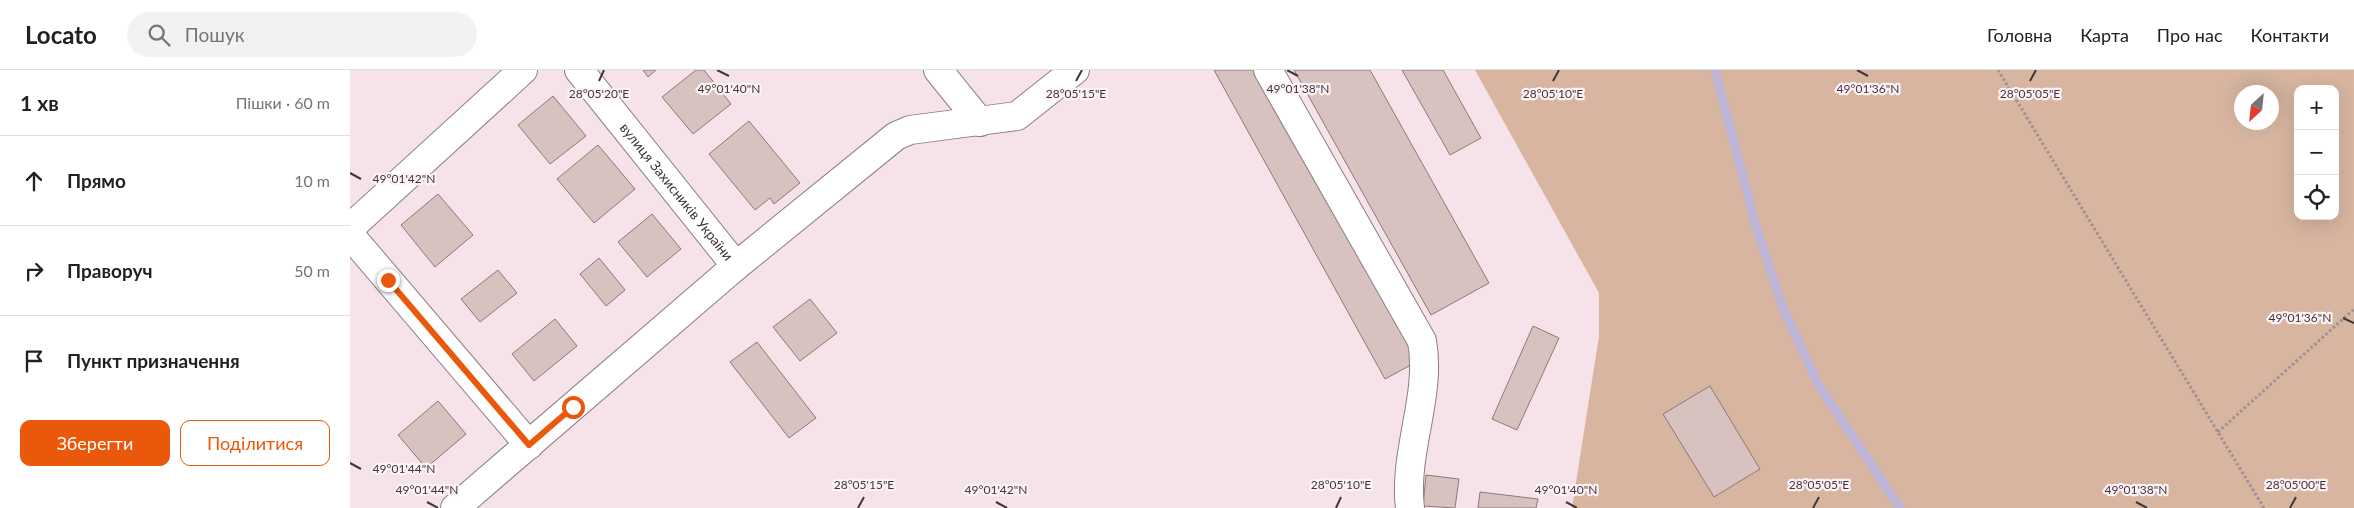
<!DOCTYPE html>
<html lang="uk">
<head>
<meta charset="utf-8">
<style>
  body { margin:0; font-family:Lato,sans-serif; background:#f2f2f2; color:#202124 }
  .controls { position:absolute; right:15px; top:15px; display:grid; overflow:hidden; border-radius:10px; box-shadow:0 5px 20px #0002 }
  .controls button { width:45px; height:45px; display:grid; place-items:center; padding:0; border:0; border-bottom:1px solid #e0e0e0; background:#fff; color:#202124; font:25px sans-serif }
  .compass { position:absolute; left:1884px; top:15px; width:45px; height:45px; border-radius:50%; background:#fff; box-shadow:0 5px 20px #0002; rotate:207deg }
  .stop { position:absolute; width:15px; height:15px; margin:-11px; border:4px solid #ea580c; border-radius:50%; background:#fff }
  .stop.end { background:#ea580c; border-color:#fff; box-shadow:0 1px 5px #0008 }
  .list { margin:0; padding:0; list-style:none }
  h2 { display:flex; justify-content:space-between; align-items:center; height:65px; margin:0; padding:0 20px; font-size:21px }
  h2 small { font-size:16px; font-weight:400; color:#757577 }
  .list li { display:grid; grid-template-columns:32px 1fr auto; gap:15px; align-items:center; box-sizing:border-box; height:90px; padding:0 20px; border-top:1px solid #e0e0e0 }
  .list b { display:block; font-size:19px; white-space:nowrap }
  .list em { font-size:16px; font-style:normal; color:#757577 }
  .actions { display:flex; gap:10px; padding:15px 20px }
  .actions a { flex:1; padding:11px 0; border:1px solid #ea580c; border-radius:10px; text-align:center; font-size:18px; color:#ea580c }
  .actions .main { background:#ea580c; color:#fff }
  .icon { flex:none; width:28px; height:28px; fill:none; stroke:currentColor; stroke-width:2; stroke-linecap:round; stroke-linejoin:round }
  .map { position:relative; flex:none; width:2004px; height:438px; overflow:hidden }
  header { display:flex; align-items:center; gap:30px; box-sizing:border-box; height:70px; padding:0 25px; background:#fff; border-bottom:1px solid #e0e0e0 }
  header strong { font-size:24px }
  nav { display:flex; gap:28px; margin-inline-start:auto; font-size:18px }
  .search { width:350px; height:45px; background:#f2f2f2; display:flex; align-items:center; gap:12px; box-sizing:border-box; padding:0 18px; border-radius:28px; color:#757577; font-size:19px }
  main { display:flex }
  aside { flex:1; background:#fff }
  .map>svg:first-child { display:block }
  .green { fill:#d7b5a0; fill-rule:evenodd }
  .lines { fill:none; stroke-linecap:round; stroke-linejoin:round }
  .stream { stroke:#bcb5d8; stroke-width:9 }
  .building { fill:#d7c2c0; stroke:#8c7977 }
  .minor-casing { stroke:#8f7e84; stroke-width:30 }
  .path { stroke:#9e9095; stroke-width:3; stroke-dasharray:2.5 2.5; stroke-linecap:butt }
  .minor { stroke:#fff; stroke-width:28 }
  .route { stroke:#ea580c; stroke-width:6 }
  .ticks { fill:none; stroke:#3f373a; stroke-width:2 }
  .labels { text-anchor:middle; stroke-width:4.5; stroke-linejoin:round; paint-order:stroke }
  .street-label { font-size:14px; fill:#3f373a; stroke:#fef2f7 }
  .ticks-label { font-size:12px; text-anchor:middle; fill:#3f373a; stroke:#fef2f7; stroke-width:4.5; stroke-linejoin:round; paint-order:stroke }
</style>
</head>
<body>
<header>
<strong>Locato</strong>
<div class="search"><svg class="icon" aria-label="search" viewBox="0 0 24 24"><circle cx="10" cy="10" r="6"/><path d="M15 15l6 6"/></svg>Пошук</div>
<nav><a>Головна</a><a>Карта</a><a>Про нас</a><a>Контакти</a></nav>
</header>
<main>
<aside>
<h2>1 хв<small>Пішки · 60 m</small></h2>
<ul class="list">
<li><svg class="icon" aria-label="ahead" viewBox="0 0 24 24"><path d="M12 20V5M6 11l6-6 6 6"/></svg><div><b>Прямо</b></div><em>10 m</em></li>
<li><svg class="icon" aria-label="right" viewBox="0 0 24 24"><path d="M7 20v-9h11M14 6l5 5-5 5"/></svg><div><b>Праворуч</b></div><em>50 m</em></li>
<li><svg class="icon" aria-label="arrive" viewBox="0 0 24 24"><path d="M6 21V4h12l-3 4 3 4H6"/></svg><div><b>Пункт призначення</b></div></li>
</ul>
<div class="actions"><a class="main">Зберегти</a><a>Поділитися</a></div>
</aside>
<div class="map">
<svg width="2004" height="438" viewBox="0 0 2004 438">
  <rect width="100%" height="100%" fill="#f6e3ea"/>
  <path class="green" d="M 1125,0 L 2004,0 L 2004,438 L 1222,438 L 1249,266 L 1249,223 ZM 1948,19 L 1985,19 L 1985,146 L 1948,146 ZM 1892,22 L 1922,22 L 1922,52 L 1892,52 Z"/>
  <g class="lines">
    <path class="stream" d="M 1365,0 L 1405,153 L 1432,236 L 1468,314 L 1550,438"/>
  </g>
  <g class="building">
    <path d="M 293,0 L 306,0 L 298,7 Z"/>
    <path d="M 346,0 L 354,0 L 381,34 L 343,64 L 312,27 Z"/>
    <path d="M 864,0 L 909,0 L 1070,290 L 1035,309 Z"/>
    <path d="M 944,0 L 1020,0 L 1139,213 L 1081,245 Z"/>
    <path d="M 1052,0 L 1093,0 L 1131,68 L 1100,85 Z"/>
    <path d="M 203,26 L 236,66 L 200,94 L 168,55 Z"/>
    <path d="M 399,51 L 450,113 L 424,134 L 420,128 L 405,140 L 359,84 Z"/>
    <path d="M 248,75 L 285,119 L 244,153 L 207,109 Z"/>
    <path d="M 88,124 L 123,165 L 85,197 L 51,155 Z"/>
    <path d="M 302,144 L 331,179 L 297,207 L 268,172 Z"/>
    <path d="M 249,188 L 275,220 L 256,236 L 230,204 Z"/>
    <path d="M 148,200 L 167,223 L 130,252 L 111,229 Z"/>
    <path d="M 460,229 L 487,263 L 450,291 L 423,257 Z"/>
    <path d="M 205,249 L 227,276 L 184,311 L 162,284 Z"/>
    <path d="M 1183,256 L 1209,268 L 1167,360 L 1142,349 Z"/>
    <path d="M 407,272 L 466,348 L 439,368 L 380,292 Z"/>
    <path d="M 1360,316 L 1410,399 L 1364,427 L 1313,344 Z"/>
    <path d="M 88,331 L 116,364 L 76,398 L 48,365 Z"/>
    <path d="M 1076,405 L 1109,409 L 1105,438 L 1073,436 Z"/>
    <path d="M 1130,422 L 1188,429 L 1186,438 L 1128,438 Z"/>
  </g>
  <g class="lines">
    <g class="minor-casing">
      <g id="minor">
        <path id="s1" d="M 229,0 L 386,196"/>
        <path d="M 588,0 L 630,52"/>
        <path d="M 918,0 L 1072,271 C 1082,326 1053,382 1060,438"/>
        <path d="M 0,158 L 173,0"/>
        <path d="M 0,165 L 179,375"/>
        <path d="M 105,438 L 386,196 L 546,66 L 560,60 L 667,46 L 725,0"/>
      </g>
    </g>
    <g class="path">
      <path d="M 1648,0 L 1914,438"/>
      <path d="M 1868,362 L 2004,239"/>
    </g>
    <use href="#minor" class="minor"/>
  </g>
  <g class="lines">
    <path class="route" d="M 38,210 L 179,375 L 223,337"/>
  </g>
  <path class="ticks" d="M 367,0 L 379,6M 937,0 L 948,6M 1507,0 L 1518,6M 249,11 L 254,0M 726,11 L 732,0M 1203,11 L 1209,0M 1680,11 L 1686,0M 0,103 L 11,109M 1993,248 L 2004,253M 0,393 L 11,399M 77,432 L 88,438M 646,432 L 657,438M 1216,432 L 1227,438M 1786,432 L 1797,438M 508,438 L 514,427M 986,438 L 991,427M 1463,438 L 1469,427M 1940,438 L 1946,427"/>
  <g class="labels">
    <g class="street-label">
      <text dy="5" stroke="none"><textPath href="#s1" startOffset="156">вулиця Захисників України</textPath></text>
    </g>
  </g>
  <g class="ticks-label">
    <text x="379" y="23">49°01'40"N</text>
    <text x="948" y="23">49°01'38"N</text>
    <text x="1518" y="23">49°01'36"N</text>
    <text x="249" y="28">28°05'20"E</text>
    <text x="726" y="28">28°05'15"E</text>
    <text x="1203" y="28">28°05'10"E</text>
    <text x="1680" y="28">28°05'05"E</text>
    <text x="54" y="113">49°01'42"N</text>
    <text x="1950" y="252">49°01'36"N</text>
    <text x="54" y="403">49°01'44"N</text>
    <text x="514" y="419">28°05'15"E</text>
    <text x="991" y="419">28°05'10"E</text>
    <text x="1469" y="419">28°05'05"E</text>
    <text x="1946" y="419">28°05'00"E</text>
    <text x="77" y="424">49°01'44"N</text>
    <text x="646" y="424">49°01'42"N</text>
    <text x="1216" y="424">49°01'40"N</text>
    <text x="1786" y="424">49°01'38"N</text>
  </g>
</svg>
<div class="controls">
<button>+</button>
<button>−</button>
<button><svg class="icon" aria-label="locate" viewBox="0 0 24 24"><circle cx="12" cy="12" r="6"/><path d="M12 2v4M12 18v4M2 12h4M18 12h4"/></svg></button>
</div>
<svg class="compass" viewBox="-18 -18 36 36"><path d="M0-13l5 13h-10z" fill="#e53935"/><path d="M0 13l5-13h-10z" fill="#757577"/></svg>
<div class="stop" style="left:223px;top:337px"></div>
<div class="stop end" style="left:38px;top:210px"></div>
</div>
</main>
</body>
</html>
